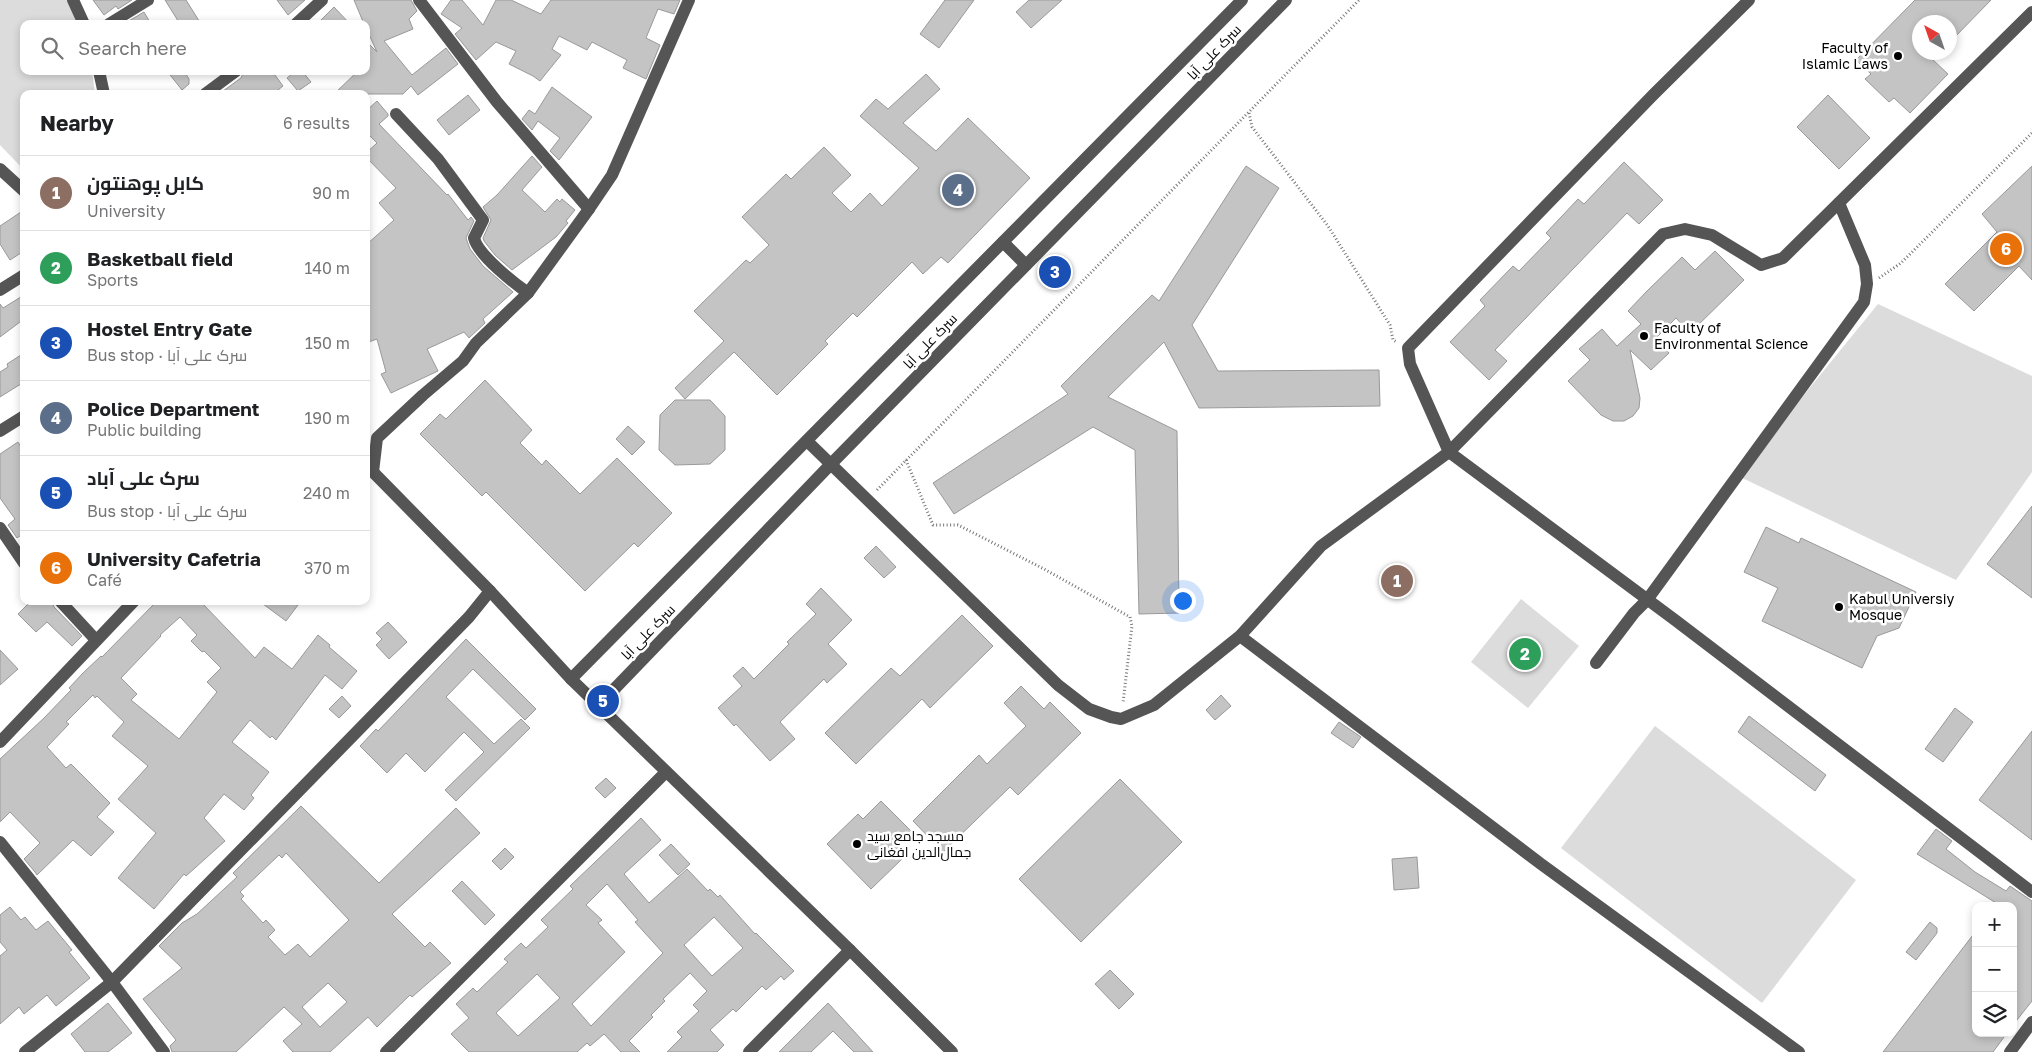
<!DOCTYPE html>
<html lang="en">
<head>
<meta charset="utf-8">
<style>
  body { margin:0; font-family:"Golos Text",Cairo,sans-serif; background:#f2f2f2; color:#202124 }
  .controls { position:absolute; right:15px; bottom:15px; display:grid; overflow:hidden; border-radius:10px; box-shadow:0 2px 8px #0003 }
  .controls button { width:45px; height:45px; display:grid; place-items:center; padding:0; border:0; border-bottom:1px solid #e0e0e0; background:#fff; color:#202124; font:25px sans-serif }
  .compass { position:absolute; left:1912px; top:15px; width:45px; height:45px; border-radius:50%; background:#fff; box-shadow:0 2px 8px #0003; rotate:320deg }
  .you { position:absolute; left:1182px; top:600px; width:18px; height:18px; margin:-12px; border:4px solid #fff; border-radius:50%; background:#1a73e8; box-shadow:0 0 0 8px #1a73e833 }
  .badge { display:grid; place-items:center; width:32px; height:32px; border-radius:50%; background:#000; color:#fff; font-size:16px; font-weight:700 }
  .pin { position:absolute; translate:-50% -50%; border:2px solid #fff; box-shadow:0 1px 5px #0006 }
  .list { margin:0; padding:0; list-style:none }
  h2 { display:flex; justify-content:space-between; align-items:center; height:65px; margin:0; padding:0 20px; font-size:21px }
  h2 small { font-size:16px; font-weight:400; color:#757577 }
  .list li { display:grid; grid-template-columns:32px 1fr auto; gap:15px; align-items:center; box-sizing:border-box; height:75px; padding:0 20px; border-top:1px solid #e0e0e0 }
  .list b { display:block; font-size:19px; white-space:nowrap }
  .list p { margin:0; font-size:16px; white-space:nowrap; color:#757577 }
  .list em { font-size:16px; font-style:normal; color:#757577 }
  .icon { flex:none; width:28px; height:28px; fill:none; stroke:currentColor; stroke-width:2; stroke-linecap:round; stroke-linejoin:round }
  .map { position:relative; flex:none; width:2032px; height:1052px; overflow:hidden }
  .search { position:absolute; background:#fff; box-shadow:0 2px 8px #0003; left:20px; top:20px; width:350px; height:55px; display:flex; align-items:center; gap:12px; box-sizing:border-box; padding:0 18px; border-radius:10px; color:#757577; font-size:19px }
  .panel { position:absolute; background:#fff; box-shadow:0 2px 8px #0003; left:20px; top:90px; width:350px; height:515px; border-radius:10px }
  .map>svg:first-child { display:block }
  .green { fill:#dcdcdc }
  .building { fill:#c4c4c4; stroke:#999; fill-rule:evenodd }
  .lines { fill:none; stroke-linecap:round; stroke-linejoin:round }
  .path { stroke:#777; stroke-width:3; stroke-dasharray:1 2.5; stroke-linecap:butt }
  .minor { stroke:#555; stroke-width:12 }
  .poi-dot { fill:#000; stroke:#fff; stroke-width:2 }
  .labels { text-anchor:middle; stroke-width:5; stroke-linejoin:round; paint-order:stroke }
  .poi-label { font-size:14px; fill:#000; stroke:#fff; text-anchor:start }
  .street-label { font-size:14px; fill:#000; stroke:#fff }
</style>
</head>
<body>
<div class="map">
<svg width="2032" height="1052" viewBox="0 0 2032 1052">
  <rect width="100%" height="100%" fill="#fff"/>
  <g class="green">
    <path d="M 0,0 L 72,0 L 84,24 L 24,24 L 24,71 L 92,71 L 95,94 L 24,94 L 24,170 L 0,145 Z"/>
    <path d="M 1878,304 L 2032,376 L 2032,472 L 1956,580 L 1738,476 Z"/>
    <path d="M 1521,599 L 1579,646 L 1528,708 L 1471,662 Z"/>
    <path d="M 1655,726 L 1856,880 L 1762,1003 L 1561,848 Z"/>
  </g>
  <g class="building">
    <path d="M 93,0 L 132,0 L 118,9 L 116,6 L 104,15 Z"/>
    <path d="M 165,0 L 186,0 L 201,24 L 180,24 Z"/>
    <path d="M 277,0 L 305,0 L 288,15 Z"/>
    <path d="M 354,0 L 411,0 L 417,11 L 409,19 L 413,29 L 384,41 L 412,75 L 446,48 L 458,64 L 418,95 L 411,86 L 403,94 L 334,94 L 358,71 L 366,71 L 366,41 L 377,52 L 366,28 L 366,24 L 364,24 Z"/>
    <path d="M 451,0 L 462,0 L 483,25 L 496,0 L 511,0 L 541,14 L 551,0 L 680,0 L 674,14 L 658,9 L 646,38 L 660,45 L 646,79 L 623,68 L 627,60 L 592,42 L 587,50 L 559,36 L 552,49 L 561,55 L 540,81 L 533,76 L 509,64 L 516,51 L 496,42 L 476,60 L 455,34 L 462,28 L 441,14 Z"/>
    <path d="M 945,0 L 974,0 L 939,48 L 920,34 Z"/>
    <path d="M 1029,0 L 1062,0 L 1031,28 L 1016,12 Z"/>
    <path d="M 1915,0 L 1991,0 L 1950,42 L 1950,22 L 1920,22 L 1920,52 L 1939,52 L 1932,59 L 1948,74 L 1910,113 L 1894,98 L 1889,102 L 1865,79 L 1871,74 L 1856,60 Z"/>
    <path d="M 334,7 L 350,24 L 317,24 Z"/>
    <path d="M 144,12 L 151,24 L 128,24 L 127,22 Z"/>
    <path d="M 167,71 L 184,71 L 189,79 L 189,84 L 182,90 Z"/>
    <path d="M 244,71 L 272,71 L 283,86 L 273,94 L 219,94 L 241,78 Z"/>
    <path d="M 296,71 L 302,71 L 311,82 L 298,91 L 287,78 Z"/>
    <path d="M 926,74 L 940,89 L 903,123 L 936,151 L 968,118 L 1030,178 L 948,263 L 941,257 L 923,274 L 912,262 L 857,317 L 853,313 L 825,341 L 828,344 L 777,395 L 734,352 L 685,399 L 675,388 L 724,341 L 694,311 L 746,260 L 750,263 L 769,245 L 742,217 L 786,174 L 791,179 L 824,147 L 851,175 L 832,193 L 851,212 L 870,193 L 882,206 L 919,168 L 860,116 L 876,99 L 888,109 Z"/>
    <path d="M 552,87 L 592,117 L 559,160 L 550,151 L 560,138 L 538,121 L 532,130 L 522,119 L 529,110 L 535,114 Z"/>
    <path d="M 468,95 L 480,110 L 449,135 L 437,120 Z"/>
    <path d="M 1828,95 L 1870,138 L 1839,169 L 1797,127 Z"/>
    <path d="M 377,101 L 388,114 L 388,116 L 379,124 L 447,195 L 448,194 L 468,220 L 471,217 L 474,221 L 466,238 L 470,249 L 483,266 L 513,292 L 483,319 L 485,323 L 469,338 L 464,332 L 427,349 L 438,371 L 391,393 L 381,374 L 386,372 L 377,339 L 366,343 L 366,245 L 394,220 L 379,203 L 396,188 L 366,157 L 366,153 L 377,143 L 368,134 L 366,135 L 366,111 Z"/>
    <path d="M 532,156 L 542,167 L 522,190 L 545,212 L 557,199 L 560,202 L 562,199 L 575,210 L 566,221 L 568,223 L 556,237 L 512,270 L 495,255 L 484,241 L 483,238 L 491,220 L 483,207 L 497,195 Z"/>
    <path d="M 1624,162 L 1663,200 L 1639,224 L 1627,213 L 1495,350 L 1507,361 L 1489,380 L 1450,342 L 1485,306 L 1480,300 L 1513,266 L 1519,271 L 1551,238 L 1546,233 L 1578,199 L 1584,204 Z"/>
    <path d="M 1246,166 L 1279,188 L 1192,325 L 1218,371 L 1379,370 L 1380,406 L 1199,408 L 1164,342 L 1108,397 L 1177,431 L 1179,613 L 1139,614 L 1135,450 L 1093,427 L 954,514 L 933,483 L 1068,394 L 1061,386 L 1152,295 L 1159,301 Z"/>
    <path d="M 2032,166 L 2032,280 L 2019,266 L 1974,311 L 1945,284 L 1997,232 L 1982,214 Z"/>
    <path d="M 24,210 L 24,251 L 10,260 L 0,244 L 0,226 Z"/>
    <path d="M 1715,251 L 1744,280 L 1690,333 L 1676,318 L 1656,338 L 1669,353 L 1651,370 L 1630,350 L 1640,398 L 1639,408 L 1633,416 L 1624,421 L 1613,421 L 1601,415 L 1568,381 L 1590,360 L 1579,349 L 1602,329 L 1617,346 L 1641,324 L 1628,311 L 1647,291 L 1682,257 L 1695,270 Z"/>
    <path d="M 24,295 L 24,319 L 0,337 L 0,304 L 3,308 Z"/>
    <path d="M 24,353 L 24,382 L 0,397 L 0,372 L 8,367 L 7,364 Z"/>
    <path d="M 485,380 L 532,430 L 520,443 L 542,465 L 546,460 L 580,494 L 617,458 L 672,513 L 638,547 L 634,543 L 585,591 L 486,492 L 482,496 L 420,434 L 440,414 L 446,419 Z"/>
    <path d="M 675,400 L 710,400 L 725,416 L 725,450 L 710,464 L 675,465 L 659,450 L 660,415 Z"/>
    <path d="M 628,426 L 645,442 L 632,455 L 616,439 Z"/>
    <path d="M 18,442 L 24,452 L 24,533 L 17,538 L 8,525 L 15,519 L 0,498 L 0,454 Z"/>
    <path d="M 2032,506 L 2032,598 L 1987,564 Z"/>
    <path d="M 1766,527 L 1799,543 L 1801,538 L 1916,592 L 1899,628 L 1877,636 L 1862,668 L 1762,621 L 1778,588 L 1744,572 Z"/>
    <path d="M 876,546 L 896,567 L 884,578 L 864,558 Z"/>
    <path d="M 821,588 L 852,620 L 828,644 L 847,664 L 827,683 L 824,679 L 780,722 L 795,739 L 770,761 L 736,724 L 734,726 L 718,708 L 742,686 L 733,676 L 743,667 L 754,679 L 789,644 L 787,642 L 816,614 L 806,604 Z"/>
    <path d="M 31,601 L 52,601 L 54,607 L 82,636 L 72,646 L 47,622 L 36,632 L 18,614 Z"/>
    <path d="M 157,601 L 200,601 L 255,658 L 264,647 L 292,669 L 318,635 L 330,645 L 329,647 L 357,671 L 342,689 L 325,675 L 276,740 L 272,736 L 270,738 L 250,720 L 232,742 L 269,772 L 251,795 L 254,798 L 244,810 L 224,794 L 204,818 L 225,841 L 186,876 L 184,874 L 154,909 L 118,878 L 156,833 L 118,799 L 148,766 L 112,736 L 124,722 L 97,696 L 95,698 L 93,695 L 66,722 L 69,724 L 47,747 L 66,768 L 71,764 L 110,803 L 97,817 L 114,832 L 91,856 L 73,840 L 37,875 L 35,872 L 24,859 L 40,843 L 10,812 L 0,822 L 0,759 L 44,718 L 71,690 L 69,688 L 83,673 L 101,656 L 102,657 ZM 180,617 L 197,635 L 191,641 L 202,652 L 204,651 L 221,668 L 207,682 L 217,692 L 179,739 L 131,700 L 137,694 L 121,678 L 161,636 L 160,635 Z"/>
    <path d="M 259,601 L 301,601 L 286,621 Z"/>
    <path d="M 962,615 L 993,646 L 930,708 L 922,699 L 856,764 L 825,733 L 891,668 L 900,676 Z"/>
    <path d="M 388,622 L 407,642 L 389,659 L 376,645 L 382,639 L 376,633 Z"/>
    <path d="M 466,639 L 536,709 L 525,720 L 473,669 L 446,697 L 494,744 L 521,719 L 530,728 L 456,801 L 445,790 L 484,752 L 464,732 L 425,772 L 406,753 L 387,773 L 360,746 L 376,729 L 378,731 Z"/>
    <path d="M 0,650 L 18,669 L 0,685 Z"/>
    <path d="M 1021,686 L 1044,709 L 1050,702 L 1081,733 L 1018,795 L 1010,787 L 943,852 L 913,821 L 979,755 L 987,764 L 1026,726 L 1004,703 Z"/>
    <path d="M 1221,695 L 1231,706 L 1215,720 L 1206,710 Z"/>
    <path d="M 342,696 L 351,706 L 339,718 L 329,709 Z"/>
    <path d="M 1955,708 L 1973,722 L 1943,762 L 1925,749 Z"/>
    <path d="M 1749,716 L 1826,775 L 1815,791 L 1738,732 Z"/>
    <path d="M 1339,722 L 1361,737 L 1353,748 L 1331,733 Z"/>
    <path d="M 2032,731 L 2032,840 L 1979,800 Z"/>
    <path d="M 606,778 L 616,788 L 605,798 L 595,788 Z"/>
    <path d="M 1120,779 L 1182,842 L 1081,942 L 1019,879 Z"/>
    <path d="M 881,801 L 913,833 L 894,851 L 902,859 L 871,889 L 827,844 L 858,814 L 863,819 Z"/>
    <path d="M 301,806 L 379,883 L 456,808 L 480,833 L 392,914 L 425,947 L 430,942 L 451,963 L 412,997 L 410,995 L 377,1027 L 368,1017 L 330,1052 L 293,1052 L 283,1041 L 302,1024 L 284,1007 L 236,1052 L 172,1052 L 170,1046 L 176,1040 L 143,999 L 182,968 L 159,946 L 182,923 L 197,914 L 237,877 L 233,873 ZM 286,853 L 349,920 L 310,957 L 298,944 L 285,955 L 268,937 L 275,930 L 266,920 L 263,923 L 241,899 L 244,896 L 240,892 L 279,855 L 282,858 ZM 328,983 L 347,1002 L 320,1027 L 302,1007 Z"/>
    <path d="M 641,818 L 661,840 L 624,874 L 649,903 L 687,869 L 708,891 L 710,889 L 718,897 L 720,895 L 755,934 L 756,933 L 794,971 L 784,980 L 781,976 L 766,990 L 762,986 L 736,1012 L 733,1009 L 710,1030 L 724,1045 L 717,1052 L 667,1052 L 682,1037 L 677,1032 L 699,1011 L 693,1005 L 707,991 L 690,973 L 663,999 L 665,1001 L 651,1015 L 653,1017 L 629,1041 L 640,1052 L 621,1052 L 604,1034 L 590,1046 L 587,1043 L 577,1052 L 469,1052 L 451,1034 L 469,1018 L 456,1004 L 473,988 L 477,992 L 508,962 L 504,959 L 521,943 L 526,948 L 548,927 L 541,920 L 573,889 L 570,886 ZM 607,884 L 638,920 L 635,922 L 663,953 L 591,1026 L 572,1004 L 625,952 L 598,923 L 602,920 L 586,905 ZM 714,917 L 743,948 L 712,976 L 684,945 ZM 537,974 L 560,998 L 518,1036 L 496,1013 Z"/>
    <path d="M 1936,829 L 1952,841 L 1946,849 L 1975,872 L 2006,891 L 2010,886 L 2032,901 L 2032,1001 L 2013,1025 L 2013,906 L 2001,906 L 1917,854 Z"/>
    <path d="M 671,844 L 690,864 L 678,875 L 659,855 Z"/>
    <path d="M 505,848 L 514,857 L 501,870 L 492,861 Z"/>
    <path d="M 1417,857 L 1419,888 L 1394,890 L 1392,859 Z"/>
    <path d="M 462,881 L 495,915 L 485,925 L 452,891 Z"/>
    <path d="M 10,907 L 21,920 L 25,917 L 36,930 L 48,921 L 72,950 L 69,952 L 90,978 L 56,1006 L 47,995 L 24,1014 L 19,1007 L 0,1024 L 0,956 L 7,950 L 0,942 L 0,915 Z"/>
    <path d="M 1930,922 L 1937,928 L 1937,933 L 1916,960 L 1906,952 Z"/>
    <path d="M 1976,931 L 1976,1033 L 2007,1033 L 1993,1052 L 1883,1052 Z"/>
    <path d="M 1110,970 L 1134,994 L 1119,1009 L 1095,984 Z"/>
    <path d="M 108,1003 L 132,1033 L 108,1052 L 85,1052 L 71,1034 Z"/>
    <path d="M 828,1003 L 873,1052 L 854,1052 L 833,1031 L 811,1052 L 779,1052 Z"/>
  </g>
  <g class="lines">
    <g class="path">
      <path d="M 1249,113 L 1252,127 L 1328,226 L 1390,325 L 1393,340 L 1397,342"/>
      <path d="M 1879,278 L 1901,263 L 2032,133"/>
      <path d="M 906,460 L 933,525 L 958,525 L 1044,569 L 1130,617 L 1132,626 L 1123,703"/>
      <path d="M 877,490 L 1359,0"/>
    </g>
    <g class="minor">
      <path d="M 73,0 L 84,24"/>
      <path d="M 419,0 L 497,102 L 589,209"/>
      <path d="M 1749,0 L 1653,95 L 1408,348 L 1410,364 L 1449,452 L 1675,620 L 2032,892"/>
      <path d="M 109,24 L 148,0"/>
      <path d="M 296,24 L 322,0"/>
      <path d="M 99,71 L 104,94"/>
      <path d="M 205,94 L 236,71"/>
      <path d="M 396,114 L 438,159 L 483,220 L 474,238 C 478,255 514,283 528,293"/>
      <path d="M 0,169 L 24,191"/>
      <path d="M 1003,242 L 1026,265"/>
      <path d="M 0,290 L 24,275"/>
      <path d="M 0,431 L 24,416"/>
      <path d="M 807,441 L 1058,685 L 1089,709 L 1111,717 L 1121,719 L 1154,705 L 1240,636 L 1321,546 L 1449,452 L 1663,234 L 1685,229 L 1712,235 L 1761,265 L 1783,258 L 2032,12"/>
      <path d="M 366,470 L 373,472 L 490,591 L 571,679 L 850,950 L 952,1052"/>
      <path d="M 373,472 L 377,438 L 423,395 L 463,361 L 476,343 L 528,293 L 589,209 L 612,175 L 689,0"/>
      <path d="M 0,528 L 24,563"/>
      <path d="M 60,601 L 96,640"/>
      <path d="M 1240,636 L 1541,864 L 1799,1052"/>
      <path d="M 1596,663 L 1634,613 L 1647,600 L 1864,302 L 1867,284 L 1865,265 L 1839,203"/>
      <path d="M 571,679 L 1242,0"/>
      <path d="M 598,706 L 831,464 L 1286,0"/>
      <path d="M 0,742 L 134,601"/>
      <path d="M 0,842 L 112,982 L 164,1052"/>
      <path d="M 25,1052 L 112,982 L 469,617 L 490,591"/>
      <path d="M 386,1052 L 666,772"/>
      <path d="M 749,1052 L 850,950"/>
      <path d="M 2010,1052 L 2032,1022"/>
    </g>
  </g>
  <g class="poi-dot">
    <circle cx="1898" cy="56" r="5"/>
    <circle cx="1644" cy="336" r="5"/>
    <circle cx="1839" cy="607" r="5"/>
    <circle cx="857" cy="844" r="5"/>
  </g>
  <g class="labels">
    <g class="poi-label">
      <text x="1888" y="53" text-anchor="end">Faculty of<tspan x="1888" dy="16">Islamic Laws</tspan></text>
      <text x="1654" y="333">Faculty of<tspan x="1654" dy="16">Environmental Science</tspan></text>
      <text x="1849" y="604">Kabul Universiy<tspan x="1849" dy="16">Mosque</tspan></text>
      <text x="867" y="841">مسجد جامع سید<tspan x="867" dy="16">جمال‌الدین افغانی</tspan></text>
    </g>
    <g class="street-label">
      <text transform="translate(1214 52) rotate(-46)" y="5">سرک علی آبا</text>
      <text transform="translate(930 341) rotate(-46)" y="5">سرک علی آبا</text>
      <text transform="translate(648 632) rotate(-46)" y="5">سرک علی آبا</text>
    </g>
  </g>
</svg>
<div class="controls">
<button>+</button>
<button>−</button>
<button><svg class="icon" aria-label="layers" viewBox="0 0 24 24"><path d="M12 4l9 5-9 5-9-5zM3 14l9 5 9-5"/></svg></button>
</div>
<svg class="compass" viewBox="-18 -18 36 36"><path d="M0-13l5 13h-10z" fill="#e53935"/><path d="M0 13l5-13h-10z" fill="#757577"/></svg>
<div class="you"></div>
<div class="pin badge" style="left:1397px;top:581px;background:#8d6e63">1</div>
<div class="pin badge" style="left:1525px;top:654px;background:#2e9e5b">2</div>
<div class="pin badge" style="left:1055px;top:272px;background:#1a4fb4">3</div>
<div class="pin badge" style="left:958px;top:190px;background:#5c6f8a">4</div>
<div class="pin badge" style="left:603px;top:701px;background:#1a4fb4">5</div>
<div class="pin badge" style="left:2006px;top:249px;background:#e8710a">6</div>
<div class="search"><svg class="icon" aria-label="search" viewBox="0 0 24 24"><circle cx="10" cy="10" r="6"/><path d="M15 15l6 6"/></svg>Search here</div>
<section class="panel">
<h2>Nearby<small>6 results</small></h2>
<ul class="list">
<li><span class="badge" style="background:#8d6e63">1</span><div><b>کابل پوهنتون</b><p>University</p></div><em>90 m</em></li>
<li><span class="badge" style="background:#2e9e5b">2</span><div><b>Basketball field</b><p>Sports</p></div><em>140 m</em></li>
<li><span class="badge" style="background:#1a4fb4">3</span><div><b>Hostel Entry Gate</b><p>Bus stop · سرک علی آبا</p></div><em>150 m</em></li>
<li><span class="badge" style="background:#5c6f8a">4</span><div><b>Police Department</b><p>Public building</p></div><em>190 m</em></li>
<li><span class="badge" style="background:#1a4fb4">5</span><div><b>سرک علی آباد</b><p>Bus stop · سرک علی آبا</p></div><em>240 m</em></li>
<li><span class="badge" style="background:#e8710a">6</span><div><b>University Cafetria</b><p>Café</p></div><em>370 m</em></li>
</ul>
</section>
</div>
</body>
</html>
